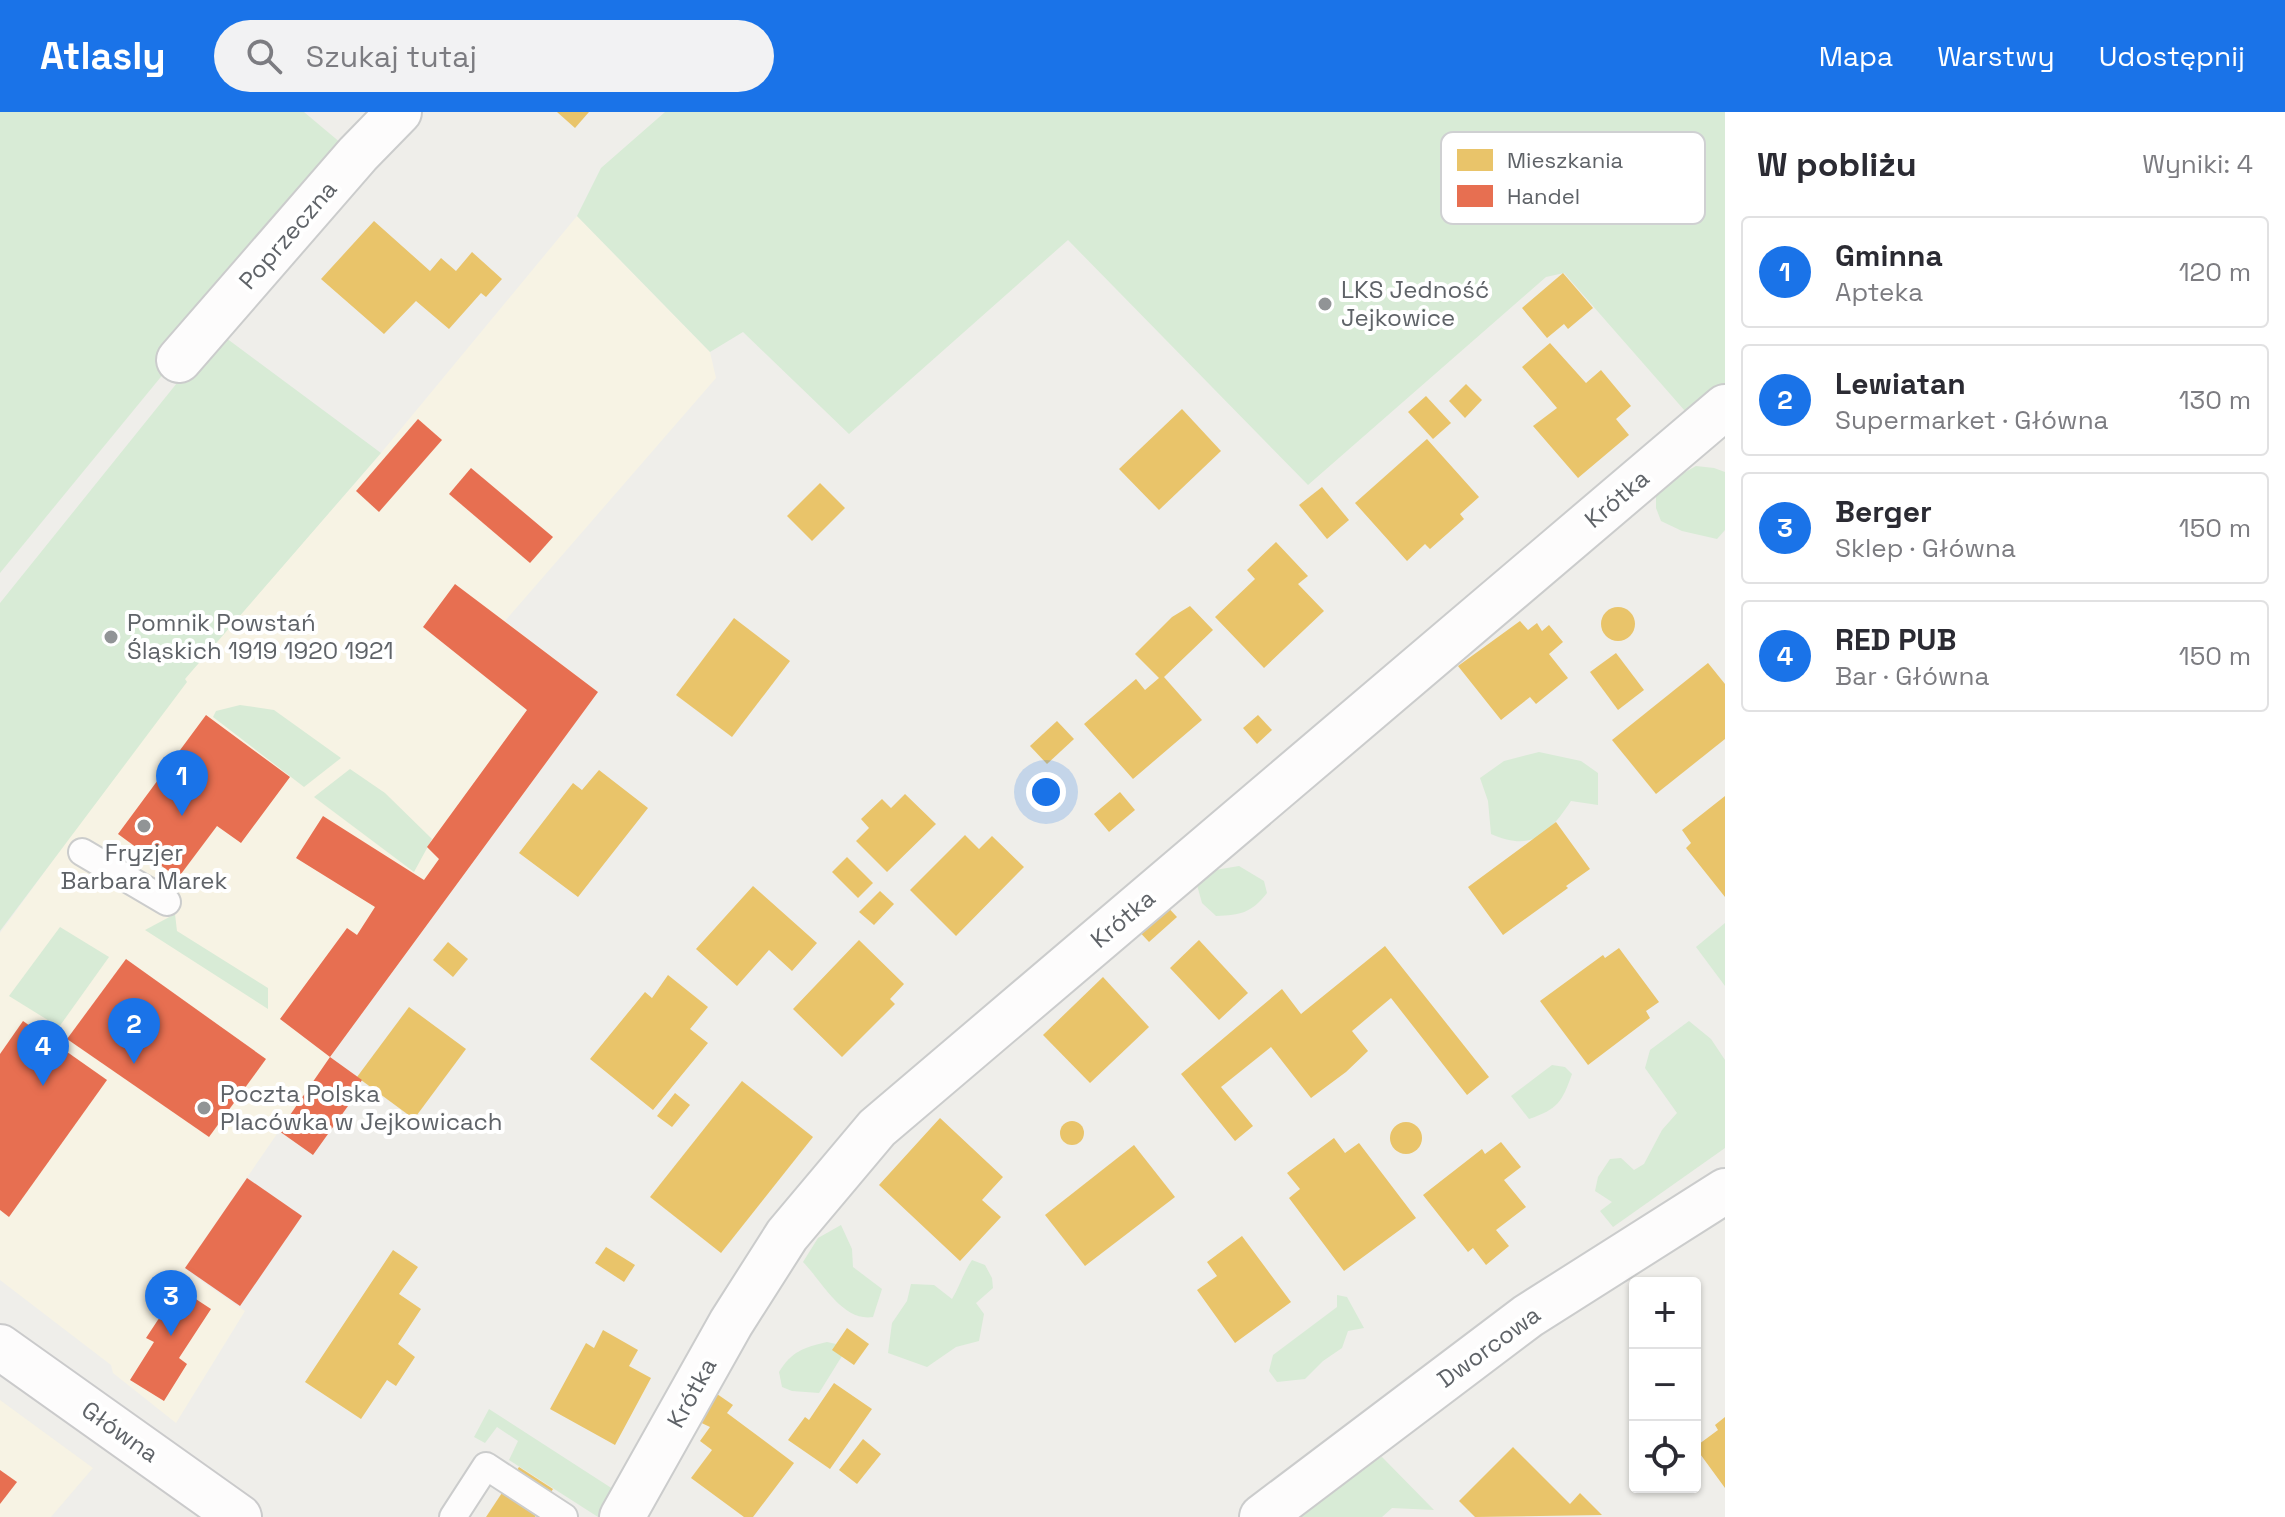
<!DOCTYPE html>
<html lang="pl">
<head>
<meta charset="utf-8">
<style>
  body { margin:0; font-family:"Space Grotesk",sans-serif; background:#f2f2f3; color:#2b2b33 }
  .controls { position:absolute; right:24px; bottom:24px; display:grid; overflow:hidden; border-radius:8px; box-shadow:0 2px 6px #0004 }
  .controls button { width:72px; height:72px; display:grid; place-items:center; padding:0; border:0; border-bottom:2px solid #e1e1e2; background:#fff; color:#2b2b33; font:40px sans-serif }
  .you { position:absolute; left:1046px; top:680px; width:28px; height:28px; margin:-20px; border:6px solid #fff; border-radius:50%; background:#1a73e8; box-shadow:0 0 0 12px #1a73e833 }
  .badge { display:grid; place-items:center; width:52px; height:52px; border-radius:50%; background:#1a73e8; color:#fff; font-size:26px; font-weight:700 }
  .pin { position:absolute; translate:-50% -66px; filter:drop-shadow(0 2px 4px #0008) }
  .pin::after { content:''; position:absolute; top:42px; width:28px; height:24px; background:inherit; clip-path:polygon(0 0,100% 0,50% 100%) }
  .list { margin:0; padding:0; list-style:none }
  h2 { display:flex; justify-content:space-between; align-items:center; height:104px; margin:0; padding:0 32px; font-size:34px }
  h2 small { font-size:26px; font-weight:400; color:#7c7c81 }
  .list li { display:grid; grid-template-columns:52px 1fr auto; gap:24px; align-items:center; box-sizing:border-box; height:112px; margin:0 16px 16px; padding:0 16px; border:2px solid #e1e1e2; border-radius:8px }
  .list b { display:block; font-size:30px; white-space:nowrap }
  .list p { margin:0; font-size:26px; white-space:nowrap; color:#7c7c81 }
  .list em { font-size:26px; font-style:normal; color:#7c7c81 }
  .icon { flex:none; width:44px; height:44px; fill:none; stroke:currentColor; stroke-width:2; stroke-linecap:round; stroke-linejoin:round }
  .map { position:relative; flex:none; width:1725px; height:1405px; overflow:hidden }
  header { display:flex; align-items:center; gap:48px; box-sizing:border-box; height:112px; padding:0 40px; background:#1a73e8; color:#fff }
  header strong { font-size:38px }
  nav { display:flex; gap:44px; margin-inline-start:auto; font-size:28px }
  .search { width:560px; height:72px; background:#f2f2f3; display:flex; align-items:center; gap:20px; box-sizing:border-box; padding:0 28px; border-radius:44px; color:#7c7c81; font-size:30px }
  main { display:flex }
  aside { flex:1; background:#fff }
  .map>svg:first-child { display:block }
  .commercial { fill:#f7f3e4 }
  .green { fill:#d8ebd6 }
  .homes { fill:#e9c46a }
  .shops { fill:#e76f51 }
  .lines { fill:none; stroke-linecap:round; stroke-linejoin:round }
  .lane-casing { stroke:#cbcccc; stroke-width:30 }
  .street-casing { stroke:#cbcccc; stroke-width:48 }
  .secondary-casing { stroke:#cacacb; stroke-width:48 }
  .lane { stroke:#fdfcfc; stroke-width:26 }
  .street { stroke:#fdfcfc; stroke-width:44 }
  .secondary { stroke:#fdfcfc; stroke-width:44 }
  .poi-dot { fill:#919496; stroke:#fff; stroke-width:3 }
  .labels { text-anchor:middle; stroke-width:8; stroke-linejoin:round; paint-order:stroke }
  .street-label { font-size:24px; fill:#5f6368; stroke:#fff }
  .poi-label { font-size:24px; fill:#5f6368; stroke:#fff; text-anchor:start }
  .key { fill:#fff; stroke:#cfd0d2; stroke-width:2 }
  .key-label { font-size:22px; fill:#5f6368 }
</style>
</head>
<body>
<header>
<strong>Atlasly</strong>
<div class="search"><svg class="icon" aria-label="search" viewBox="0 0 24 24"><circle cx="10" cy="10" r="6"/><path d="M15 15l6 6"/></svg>Szukaj tutaj</div>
<nav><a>Mapa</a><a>Warstwy</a><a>Udostępnij</a></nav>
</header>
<main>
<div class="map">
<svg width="1725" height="1405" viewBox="0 0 1725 1405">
  <rect width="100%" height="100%" fill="#efeeea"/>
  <g class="commercial">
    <path d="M 577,104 L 710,240 L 716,266 L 505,509 L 598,580 L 330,945 L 184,1157 L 245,1199 L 176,1311 L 113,1261 L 111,1253 L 0,1168 L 0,821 L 188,563 L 381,341 Z"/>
    <path d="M 0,1288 L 93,1356 L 51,1405 L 0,1405 Z"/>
  </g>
  <g class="green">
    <path d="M 0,0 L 304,0 L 348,37 L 0,461 Z"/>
    <path d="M 665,0 L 1725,0 L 1725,282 L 1685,315 L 1685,299 L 1564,161 L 1546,165 L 1308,373 L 1068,128 L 849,322 L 743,220 L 710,240 L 577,104 L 601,56 Z"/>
    <path d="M 218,220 L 381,341 L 185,567 L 187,570 L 0,819 L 0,491 Z"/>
    <path d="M 1696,354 L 1714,356 L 1725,360 L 1725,418 L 1717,427 L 1682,419 L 1661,409 L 1656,396 L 1656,383 L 1671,368 Z"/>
    <path d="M 240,593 L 274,598 L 341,646 L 304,675 L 213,605 L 216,599 Z"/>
    <path d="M 1539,640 L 1581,649 L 1598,661 L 1598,693 L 1571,689 C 1548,723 1532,740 1491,722 L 1488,689 L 1480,666 L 1504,649 Z"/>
    <path d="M 350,657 L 385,681 L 432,727 L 414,760 L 314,685 Z"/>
    <path d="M 1239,754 L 1264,769 L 1267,781 C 1251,801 1241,803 1216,804 L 1202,791 L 1197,773 L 1209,759 Z"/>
    <path d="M 175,802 L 177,819 L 268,876 L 268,897 L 145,818 Z"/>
    <path d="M 1725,811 L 1725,874 L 1696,835 Z"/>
    <path d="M 60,815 L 109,845 L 59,915 L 9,884 Z"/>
    <path d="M 1689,909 L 1711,927 L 1725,948 L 1725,1036 L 1613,1115 L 1600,1099 L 1612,1090 L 1595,1079 L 1598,1065 L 1610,1047 L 1621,1046 L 1634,1058 L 1644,1052 L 1662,1018 L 1677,1001 L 1645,956 L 1650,938 Z"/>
    <path d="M 1552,953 L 1565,955 L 1572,962 C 1562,990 1558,997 1529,1007 L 1511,984 Z"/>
    <path d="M 841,1113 L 852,1137 L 853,1155 L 882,1177 L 873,1205 C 842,1210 821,1168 803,1150 L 818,1126 Z"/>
    <path d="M 972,1148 L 985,1153 L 992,1166 L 993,1176 L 976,1191 L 984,1202 L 979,1229 L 956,1235 L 927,1255 L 888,1241 L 892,1211 L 907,1189 L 911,1172 L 934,1173 L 952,1187 C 960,1174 963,1161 972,1148 Z"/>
    <path d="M 1337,1183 L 1347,1185 L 1364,1216 L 1348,1219 L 1342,1236 L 1323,1249 L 1305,1267 L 1277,1270 L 1269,1259 L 1273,1243 L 1337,1195 Z"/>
    <path d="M 827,1230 L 836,1232 L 842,1244 L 819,1281 L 792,1279 L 782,1275 L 779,1260 C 791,1240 804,1235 827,1230 Z"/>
    <path d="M 489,1297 L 616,1379 L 608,1405 L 598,1405 L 509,1348 L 518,1329 L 497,1315 L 485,1331 L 474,1325 Z"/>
    <path d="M 1382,1345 L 1434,1398 L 1392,1396 L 1382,1405 L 1291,1405 L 1361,1352 Z"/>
  </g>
  <g class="homes">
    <path d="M 557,0 L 589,0 L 575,16 Z"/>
    <path d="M 374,109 L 430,159 L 441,146 L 456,159 L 472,140 L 502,167 L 486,185 L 481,181 L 449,217 L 416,189 L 384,222 L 321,167 Z"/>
    <path d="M 1563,161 L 1593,196 L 1568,217 L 1564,212 L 1547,226 L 1522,196 Z"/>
    <path d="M 1550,231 L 1586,271 L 1601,258 L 1631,294 L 1616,307 L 1629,323 L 1578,366 L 1533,314 L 1557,296 L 1522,255 Z"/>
    <path d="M 1466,272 L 1482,288 L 1465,306 L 1449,289 Z"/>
    <path d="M 1426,284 L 1451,311 L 1433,327 L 1408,300 Z"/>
    <path d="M 1182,297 L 1221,339 L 1159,398 L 1119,357 Z"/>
    <path d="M 1427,327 L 1479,385 L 1460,402 L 1464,407 L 1430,437 L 1425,432 L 1407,449 L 1355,391 Z"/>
    <path d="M 820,371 L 845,396 L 812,429 L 787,404 Z"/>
    <path d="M 1322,375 L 1349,408 L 1327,427 L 1299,393 Z"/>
    <path d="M 1276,430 L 1308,464 L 1298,472 L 1324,499 L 1264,556 L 1215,505 L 1255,467 L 1247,458 Z"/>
    <path d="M 1190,494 L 1213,518 L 1164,565 L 1202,608 L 1133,667 L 1084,612 L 1136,567 L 1145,578 L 1159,566 L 1135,542 L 1172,505 Z"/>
    <circle cx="1618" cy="512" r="17"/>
    <path d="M 734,506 L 790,549 L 732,625 L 676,583 Z"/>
    <path d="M 1520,509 L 1528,518 L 1537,511 L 1542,519 L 1549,513 L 1563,530 L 1549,542 L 1568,566 L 1536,592 L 1530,585 L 1501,608 L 1458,554 Z"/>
    <path d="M 1616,541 L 1644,578 L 1618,598 L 1590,560 Z"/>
    <path d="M 1708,551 L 1725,572 L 1725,627 L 1656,682 L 1612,628 Z"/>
    <path d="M 1258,603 L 1272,618 L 1257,632 L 1243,616 Z"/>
    <path d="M 1057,609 L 1074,627 L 1047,652 L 1030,634 Z"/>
    <path d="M 599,658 L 648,696 L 578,785 L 519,741 L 573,671 L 582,678 Z"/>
    <path d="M 1120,680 L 1135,698 L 1109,720 L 1094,702 Z"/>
    <path d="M 905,682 L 936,712 L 887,760 L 856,729 L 869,716 L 861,707 L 882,687 L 891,696 Z"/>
    <path d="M 1725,684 L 1725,785 L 1686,736 L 1691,731 L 1682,718 Z"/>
    <path d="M 1556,710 L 1590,757 L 1566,774 L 1568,776 L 1503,823 L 1468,775 Z"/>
    <path d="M 965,723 L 979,737 L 992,724 L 1024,755 L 956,824 L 910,778 Z"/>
    <path d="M 847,745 L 873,771 L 858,786 L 832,760 Z"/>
    <path d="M 753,774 L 817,831 L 792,859 L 769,838 L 737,874 L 696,837 Z"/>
    <path d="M 880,779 L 894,792 L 874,813 L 859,800 Z"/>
    <path d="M 1161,788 L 1177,805 L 1149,830 L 1134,814 Z"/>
    <path d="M 859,828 L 904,872 L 890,887 L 895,892 L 842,945 L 793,897 Z"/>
    <path d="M 1199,828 L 1248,881 L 1219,908 L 1170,856 Z"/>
    <path d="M 448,830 L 468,847 L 453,865 L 433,848 Z"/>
    <path d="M 1385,834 L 1489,965 L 1467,983 L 1391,886 L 1352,919 L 1368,939 L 1346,960 L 1311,986 L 1271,935 L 1221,975 L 1253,1014 L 1235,1029 L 1181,962 L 1282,877 L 1301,902 Z"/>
    <path d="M 1619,836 L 1659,890 L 1646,899 L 1650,906 L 1588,953 L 1540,889 L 1603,843 L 1605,846 Z"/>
    <path d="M 668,863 L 708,895 L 690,917 L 708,931 L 653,998 L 590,947 L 645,880 L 652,886 Z"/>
    <path d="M 1103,865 L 1149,915 L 1090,971 L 1043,923 Z"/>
    <path d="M 409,895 L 466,937 L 414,1007 L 357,965 Z"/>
    <path d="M 742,969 L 813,1025 L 721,1141 L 650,1085 Z"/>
    <path d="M 675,981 L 690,993 L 672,1015 L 657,1004 Z"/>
    <path d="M 940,1006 L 1003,1065 L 982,1088 L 1001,1105 L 960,1149 L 879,1073 Z"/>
    <circle cx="1072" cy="1021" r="12"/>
    <circle cx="1406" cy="1026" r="16"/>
    <path d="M 1334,1026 L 1345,1041 L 1359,1031 L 1416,1106 L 1344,1159 L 1289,1086 L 1300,1077 L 1287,1061 Z"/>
    <path d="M 1501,1030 L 1521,1055 L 1504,1068 L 1526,1095 L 1496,1118 L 1509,1134 L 1486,1153 L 1473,1136 L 1468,1140 L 1423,1083 L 1482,1037 L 1485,1042 Z"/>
    <path d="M 1134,1033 L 1175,1085 L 1085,1154 L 1045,1103 Z"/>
    <path d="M 1242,1124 L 1291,1190 L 1235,1231 L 1197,1178 L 1217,1164 L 1207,1150 Z"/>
    <path d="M 606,1135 L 635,1153 L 624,1170 L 595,1151 Z"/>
    <path d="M 393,1138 L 418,1155 L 399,1182 L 421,1197 L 398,1232 L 415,1245 L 396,1274 L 387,1268 L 361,1307 L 305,1270 Z"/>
    <path d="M 847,1216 L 869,1232 L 854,1253 L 832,1238 Z"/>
    <path d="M 603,1218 L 638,1238 L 629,1254 L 651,1266 L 615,1333 L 550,1297 L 586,1231 L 594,1236 Z"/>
    <path d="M 834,1271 L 872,1297 L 830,1357 L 788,1328 L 805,1305 L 809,1308 Z"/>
    <path d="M 704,1273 L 733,1293 L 727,1301 L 794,1351 L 753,1405 L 744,1405 L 691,1366 L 712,1338 L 700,1329 L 710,1315 L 689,1305 Z"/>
    <path d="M 1725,1305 L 1725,1376 L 1695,1335 L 1718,1318 L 1715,1313 Z"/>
    <path d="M 863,1327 L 881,1342 L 857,1372 L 839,1358 Z"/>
    <path d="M 1513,1335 L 1570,1392 L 1580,1381 L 1602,1403 L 1475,1405 L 1459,1389 Z"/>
    <path d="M 519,1355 L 553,1377 L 535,1405 L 486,1405 Z"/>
  </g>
  <g class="shops">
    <path d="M 418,307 L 442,328 L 379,400 L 356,379 Z"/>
    <path d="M 471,356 L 553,425 L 530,451 L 449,382 Z"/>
    <path d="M 455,472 L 598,580 L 330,945 L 280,907 L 347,816 L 357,823 L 375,795 L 296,746 L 323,704 L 424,768 L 439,747 L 427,735 L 527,598 L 423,515 Z"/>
    <path d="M 206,603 L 290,665 L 241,731 L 217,714 L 178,766 L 118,722 Z"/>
    <path d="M 126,847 L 266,947 L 209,1025 L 67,927 Z"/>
    <path d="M 23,909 L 107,968 L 9,1105 L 0,1098 L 0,942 Z"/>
    <path d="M 330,945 L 362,968 L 346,992 L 348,994 L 313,1043 L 279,1019 Z"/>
    <path d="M 247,1066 L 302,1104 L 240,1194 L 185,1156 Z"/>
    <path d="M 179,1176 L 211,1197 L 179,1246 L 187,1252 L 164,1289 L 130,1268 L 154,1230 L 146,1226 Z"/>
    <path d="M 0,1358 L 17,1370 L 0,1392 Z"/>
  </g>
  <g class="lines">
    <g class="lane-casing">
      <g id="lane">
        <path d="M 82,740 L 167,790"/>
        <path d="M 453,1405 L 486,1354 L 564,1405"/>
      </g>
    </g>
    <g class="street-casing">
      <g id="street">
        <path d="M 179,248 L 358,42 L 399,0"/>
        <path d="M 622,1405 L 731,1211 L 787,1123 L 877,1016 L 1725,295"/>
        <path d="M 1262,1405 L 1528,1204 L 1725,1079"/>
      </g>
    </g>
    <g class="secondary-casing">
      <path id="secondary" d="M 0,1235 L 239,1405"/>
    </g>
    <use href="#lane" class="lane"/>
    <use href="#street" class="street"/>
    <use href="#secondary" class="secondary"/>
  </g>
  <g class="poi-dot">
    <circle cx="1325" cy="192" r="8"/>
    <circle cx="111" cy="525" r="8"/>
    <circle cx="144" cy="714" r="8"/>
    <circle cx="204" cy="996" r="8"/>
  </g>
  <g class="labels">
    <g class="street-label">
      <text transform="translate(288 123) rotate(-49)" y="8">Poprzeczna</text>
      <text transform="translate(1617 387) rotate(-40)" y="8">Krótka</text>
      <text transform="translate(1123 807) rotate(-40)" y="8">Krótka</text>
      <text transform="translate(1489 1235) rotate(-36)" y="8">Dworcowa</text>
      <text transform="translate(692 1281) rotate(-61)" y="8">Krótka</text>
      <text transform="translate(120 1320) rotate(35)" y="8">Główna</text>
    </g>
    <g class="poi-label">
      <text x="1341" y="186">LKS Jedność<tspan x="1341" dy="28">Jejkowice</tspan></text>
      <text x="127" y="519">Pomnik Powstań<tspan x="127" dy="28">Śląskich 1919 1920 1921</tspan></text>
      <text x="144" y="749" text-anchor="middle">Fryzjer<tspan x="144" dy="28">Barbara Marek</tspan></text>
      <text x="220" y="990">Poczta Polska<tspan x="220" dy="28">Placówka w Jejkowicach</tspan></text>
    </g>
  </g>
  <rect x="1441" y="20" width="264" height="92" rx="12" class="key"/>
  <rect x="1457" y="37" width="36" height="22" fill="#e9c46a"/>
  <rect x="1457" y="73" width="36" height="22" fill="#e76f51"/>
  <g class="key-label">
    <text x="1507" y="56">Mieszkania</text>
    <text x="1507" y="92">Handel</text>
  </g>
</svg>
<div class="controls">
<button>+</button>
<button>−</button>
<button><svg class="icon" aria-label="locate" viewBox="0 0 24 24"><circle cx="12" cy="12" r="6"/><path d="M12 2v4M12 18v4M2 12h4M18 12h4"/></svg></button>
</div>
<div class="you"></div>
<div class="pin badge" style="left:182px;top:704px">1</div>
<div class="pin badge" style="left:134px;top:952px">2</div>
<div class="pin badge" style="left:171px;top:1224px">3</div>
<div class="pin badge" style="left:43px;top:974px">4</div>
</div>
<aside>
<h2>W pobliżu<small>Wyniki: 4</small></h2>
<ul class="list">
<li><span class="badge">1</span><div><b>Gminna</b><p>Apteka</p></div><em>120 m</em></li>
<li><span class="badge">2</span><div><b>Lewiatan</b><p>Supermarket · Główna</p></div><em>130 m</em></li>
<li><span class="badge">3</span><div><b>Berger</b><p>Sklep · Główna</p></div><em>150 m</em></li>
<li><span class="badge">4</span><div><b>RED PUB</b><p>Bar · Główna</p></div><em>150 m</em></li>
</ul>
</aside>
</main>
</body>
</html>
